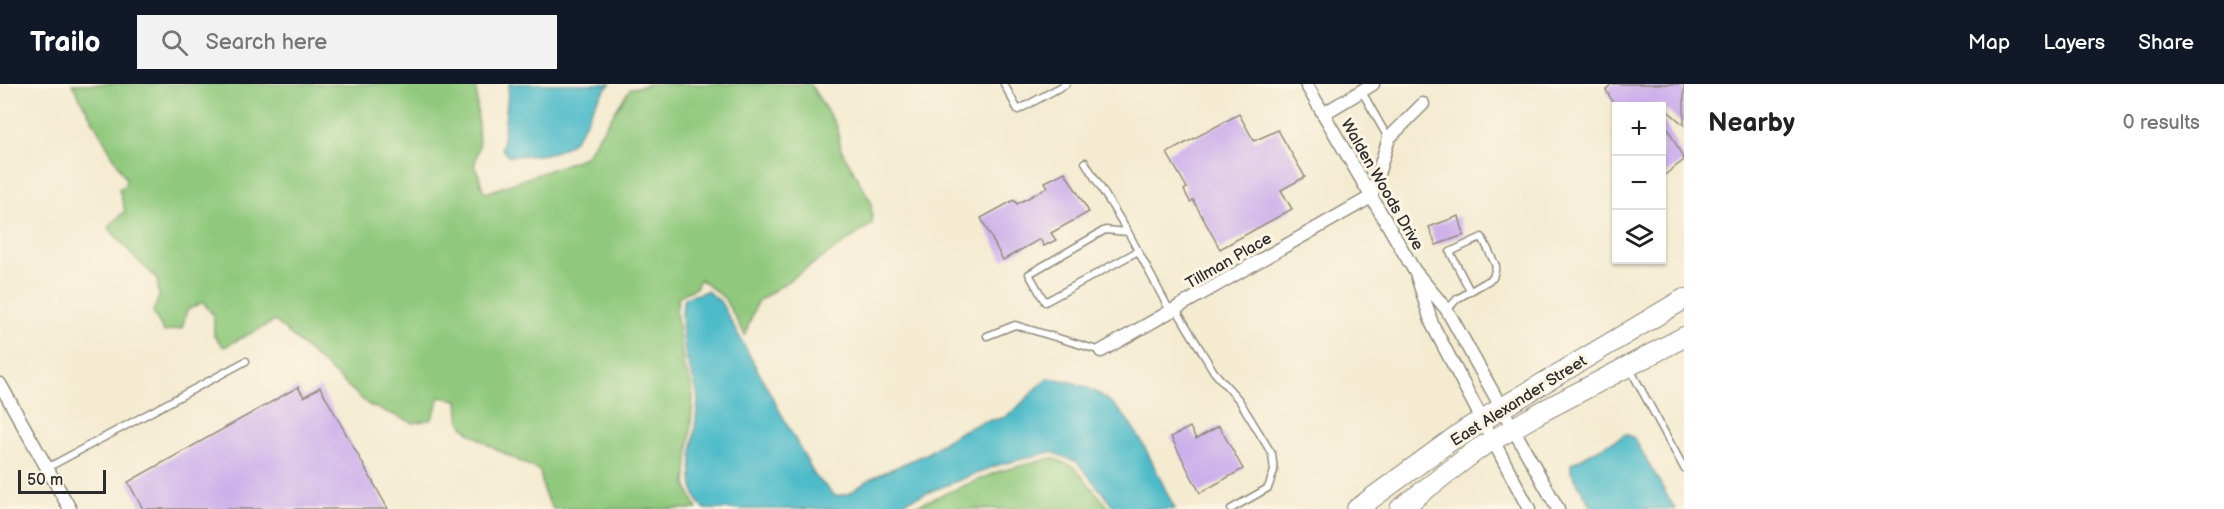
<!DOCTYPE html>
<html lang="en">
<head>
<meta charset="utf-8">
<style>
  body { margin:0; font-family:"Balsamiq Sans",sans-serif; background:#f2f2f2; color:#222 }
  .controls { position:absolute; right:18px; top:18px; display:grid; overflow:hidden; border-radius:0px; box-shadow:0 2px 4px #0004 }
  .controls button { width:54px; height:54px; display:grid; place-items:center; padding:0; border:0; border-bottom:2px solid #e0e0e0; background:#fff; color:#222; font:30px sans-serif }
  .scale { position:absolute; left:18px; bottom:15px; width:88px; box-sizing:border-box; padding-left:6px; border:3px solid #2b2b2b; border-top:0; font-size:16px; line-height:21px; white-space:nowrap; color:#2b2b2b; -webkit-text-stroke:4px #fcf5e5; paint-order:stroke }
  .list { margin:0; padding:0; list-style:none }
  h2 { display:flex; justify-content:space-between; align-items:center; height:78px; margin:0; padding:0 24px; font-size:26px }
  h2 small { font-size:20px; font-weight:400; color:#767676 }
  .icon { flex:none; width:33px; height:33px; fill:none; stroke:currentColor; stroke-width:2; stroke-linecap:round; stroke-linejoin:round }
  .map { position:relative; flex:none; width:1684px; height:425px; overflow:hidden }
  header { display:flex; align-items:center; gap:36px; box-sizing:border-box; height:84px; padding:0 30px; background:#111827; color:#fff }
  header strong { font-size:28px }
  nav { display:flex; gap:33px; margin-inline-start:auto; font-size:21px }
  .search { width:420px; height:54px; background:#f2f2f2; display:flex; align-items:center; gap:15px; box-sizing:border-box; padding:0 21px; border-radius:0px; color:#767676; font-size:22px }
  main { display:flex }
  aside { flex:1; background:#fff }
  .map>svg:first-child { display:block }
  .green { fill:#90c97d; stroke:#5e7a54; stroke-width:1.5 }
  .water { fill:#4ebbc9; stroke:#3c737a; stroke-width:1.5 }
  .building { fill:#ccafeb }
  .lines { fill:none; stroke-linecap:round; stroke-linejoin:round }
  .service-casing { stroke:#908b7e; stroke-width:9 }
  .minor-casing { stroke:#908b7e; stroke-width:15 }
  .primary-casing { stroke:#908b7e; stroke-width:22 }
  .service { stroke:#fff; stroke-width:6 }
  .minor { stroke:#fff; stroke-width:12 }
  .primary { stroke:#fff; stroke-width:20 }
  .labels { text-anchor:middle; stroke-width:6; stroke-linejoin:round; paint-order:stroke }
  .street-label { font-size:16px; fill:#2b2b2b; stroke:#fcf5e5 }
</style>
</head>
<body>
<header>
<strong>Trailo</strong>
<div class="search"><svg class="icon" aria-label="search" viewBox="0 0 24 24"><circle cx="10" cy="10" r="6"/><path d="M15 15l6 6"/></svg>Search here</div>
<nav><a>Map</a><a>Layers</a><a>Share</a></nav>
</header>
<main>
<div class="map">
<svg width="1684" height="425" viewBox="0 0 1684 425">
  <rect width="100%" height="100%" fill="#fcf5e5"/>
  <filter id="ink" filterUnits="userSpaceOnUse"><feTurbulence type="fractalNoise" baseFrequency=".0167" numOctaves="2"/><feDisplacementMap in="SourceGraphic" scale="12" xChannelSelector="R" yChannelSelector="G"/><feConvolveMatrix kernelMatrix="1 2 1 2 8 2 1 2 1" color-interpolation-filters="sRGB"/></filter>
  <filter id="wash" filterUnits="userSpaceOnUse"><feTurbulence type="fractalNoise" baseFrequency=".008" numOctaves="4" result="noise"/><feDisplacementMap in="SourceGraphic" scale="24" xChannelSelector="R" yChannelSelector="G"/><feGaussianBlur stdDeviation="1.35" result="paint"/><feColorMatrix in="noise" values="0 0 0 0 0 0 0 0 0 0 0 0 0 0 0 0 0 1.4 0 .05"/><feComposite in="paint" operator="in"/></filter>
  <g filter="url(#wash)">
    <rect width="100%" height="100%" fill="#f4ebd1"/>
    <g class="green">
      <path d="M 72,0 L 476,0 L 479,62 L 474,83 C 483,93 478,102 486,109 L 585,73 L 630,5 L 649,0 L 810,0 L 837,43 L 841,65 L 871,118 L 872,140 L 757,218 L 745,251 L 724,214 L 700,195 L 696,204 L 679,212 L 676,227 L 684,284 L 690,296 L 693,314 L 686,401 L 697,425 L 553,425 L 544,409 L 540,387 C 523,379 468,354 461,339 C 458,333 459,323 458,316 L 440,313 L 432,335 L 414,339 L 369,321 L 275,237 L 224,263 L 214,252 L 214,232 L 203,218 L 187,226 L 182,244 L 164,248 L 153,228 L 159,213 L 157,194 L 135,174 L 108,143 L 125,127 L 119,105 L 125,102 L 126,95 Z"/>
      <path d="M 1052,374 L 1074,383 L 1110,425 L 908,425 L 1000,387 Z"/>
    </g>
    <g class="water">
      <path d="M 509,0 L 610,0 C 592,17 589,38 575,55 C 560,73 529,72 508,72 L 502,65 Z"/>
      <path d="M 707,207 L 720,217 L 815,392 L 835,412 L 848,410 L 872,394 L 926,370 L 960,348 L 982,338 L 1003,334 L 1017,324 L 1047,294 C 1128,300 1142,362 1175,425 L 1116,425 L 1077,378 L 1051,368 L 998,381 L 906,417 L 901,425 L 705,425 C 681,409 696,344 698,318 C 698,304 693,295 689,283 C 683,264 680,233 684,214 Z"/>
      <path d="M 1626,350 L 1634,354 L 1675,425 L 1593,425 L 1571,388 L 1571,380 Z"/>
    </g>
    <g id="blocks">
      <g class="building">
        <path d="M 1611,0 L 1684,0 L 1684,41 L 1662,22 L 1655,20 L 1656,22 L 1615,22 L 1606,6 Z"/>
        <path d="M 1239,30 L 1254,57 L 1278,46 L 1305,93 L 1281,106 L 1292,125 L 1220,165 L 1193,116 L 1190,118 L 1184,106 L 1187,104 L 1167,69 Z"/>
        <path d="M 1662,33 L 1684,76 L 1662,93 Z"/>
        <path d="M 1065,88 L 1089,128 L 1051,149 L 1056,156 L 1044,162 L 1040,155 L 1003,176 L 981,134 L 1014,116 L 1017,120 L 1048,103 L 1045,98 Z"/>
        <path d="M 1459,132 L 1464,151 L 1436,161 L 1429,143 Z"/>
        <path d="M 298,303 L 304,313 L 320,303 L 388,425 L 143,425 L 128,398 Z"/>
        <path d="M 1219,342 L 1243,385 L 1200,409 L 1171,353 L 1190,343 L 1196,355 Z"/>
      </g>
    </g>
  </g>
  <g filter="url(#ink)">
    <use href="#blocks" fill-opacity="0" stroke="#908b7e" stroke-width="1.5"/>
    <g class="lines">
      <g class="service-casing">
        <g id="service">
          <path d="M 1004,0 L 1018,26 L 1066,0"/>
          <path d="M 1361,6 L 1388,54"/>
          <path d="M 1085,78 L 1128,148"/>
          <path d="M 1138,167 L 1045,218 L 1029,190 L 1105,146 L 1128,148 L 1170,227"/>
          <path d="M 1176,225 L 1214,288 L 1239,316 L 1272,370 L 1274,387 L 1268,404 L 1231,425"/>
          <path d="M 1447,226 L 1457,215 L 1493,194 L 1496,182 L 1482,153 L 1450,168 L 1470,207"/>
          <path d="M 987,252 L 1015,241 L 1101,267"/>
          <path d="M 1630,285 L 1684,384"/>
          <path d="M 47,384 L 246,277"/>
        </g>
      </g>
      <g class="minor-casing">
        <g id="minor">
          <path d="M 1306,0 L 1414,186 L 1447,226 L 1558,425"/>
          <path d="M 1323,30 L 1373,0"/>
          <path d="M 1417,192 L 1432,240 L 1529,425"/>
          <path d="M 1101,267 L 1371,113 L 1389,54 L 1423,20"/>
          <path d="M 0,300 L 70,425"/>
        </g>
      </g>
      <g class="primary-casing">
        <g id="primary">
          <path d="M 1357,425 L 1465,346 L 1684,215"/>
          <path d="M 1400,425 L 1478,365 L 1541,328 L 1684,253"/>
        </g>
      </g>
      <use href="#service" class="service"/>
      <use href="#minor" class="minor"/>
      <use href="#primary" class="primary"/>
    </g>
  </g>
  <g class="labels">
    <g class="street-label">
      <text transform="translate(1383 100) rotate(60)" y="6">Walden Woods Drive</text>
      <text transform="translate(1228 176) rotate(-30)" y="6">Tillman Place</text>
      <text transform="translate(1518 316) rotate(-32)" y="6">East Alexander Street</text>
    </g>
  </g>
</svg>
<div class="controls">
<button>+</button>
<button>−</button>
<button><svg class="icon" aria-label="layers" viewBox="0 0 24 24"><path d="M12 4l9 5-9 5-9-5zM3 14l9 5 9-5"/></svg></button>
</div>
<div class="scale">50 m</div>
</div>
<aside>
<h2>Nearby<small>0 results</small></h2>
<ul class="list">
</ul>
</aside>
</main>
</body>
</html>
